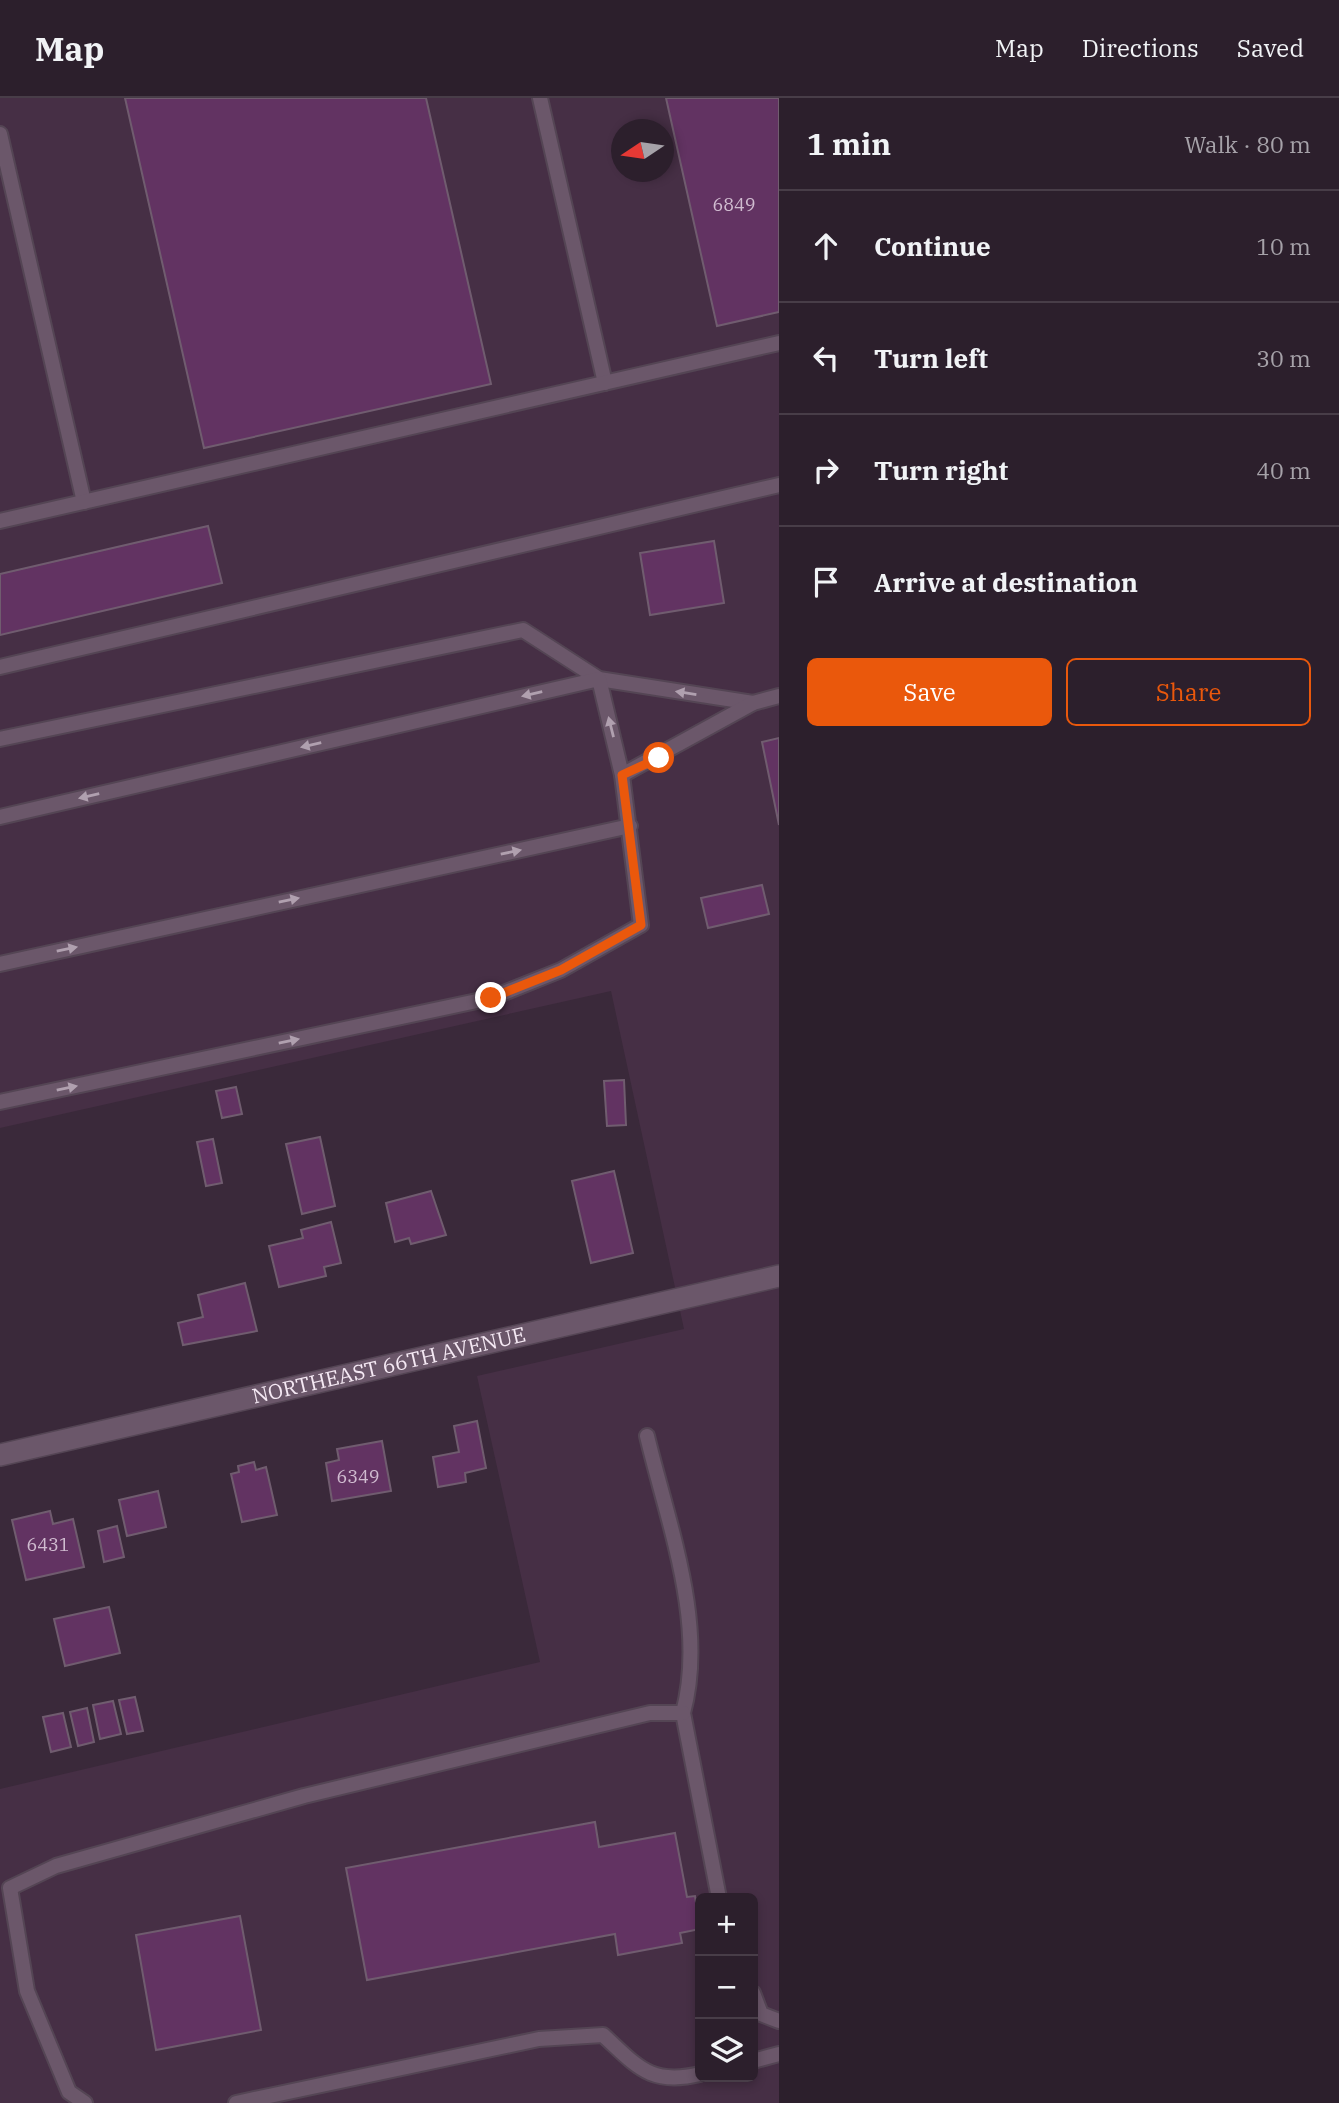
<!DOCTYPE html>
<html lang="en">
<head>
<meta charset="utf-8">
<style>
  body { margin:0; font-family:"IBM Plex Serif",serif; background:#342734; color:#f1f3f6 }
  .controls { position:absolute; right:21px; bottom:21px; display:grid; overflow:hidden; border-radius:10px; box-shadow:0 4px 10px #0003 }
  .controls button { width:63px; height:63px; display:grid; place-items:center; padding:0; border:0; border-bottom:2px solid #483d48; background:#2c1f2c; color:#f1f3f6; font:35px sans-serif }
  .compass { position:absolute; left:611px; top:21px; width:63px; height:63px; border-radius:50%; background:#2c1f2c; box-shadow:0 4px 10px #0003; rotate:257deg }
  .stop { position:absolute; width:21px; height:21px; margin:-16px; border:5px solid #ea580c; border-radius:50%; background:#fff }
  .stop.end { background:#ea580c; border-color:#fff; box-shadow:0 2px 7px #0008 }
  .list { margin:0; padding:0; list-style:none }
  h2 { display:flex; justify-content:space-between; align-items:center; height:91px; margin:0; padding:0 28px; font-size:30px }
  h2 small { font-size:23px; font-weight:400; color:#a6a2a9 }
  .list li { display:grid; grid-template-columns:46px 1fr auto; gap:21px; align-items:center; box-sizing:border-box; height:112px; padding:0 28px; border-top:2px solid #483d48 }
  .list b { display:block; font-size:26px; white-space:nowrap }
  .list em { font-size:23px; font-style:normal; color:#a6a2a9 }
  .actions { display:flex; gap:14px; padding:21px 28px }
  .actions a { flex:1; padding:16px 0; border:2px solid #ea580c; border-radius:10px; text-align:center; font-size:24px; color:#ea580c }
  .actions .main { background:#ea580c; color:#fff }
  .icon { flex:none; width:38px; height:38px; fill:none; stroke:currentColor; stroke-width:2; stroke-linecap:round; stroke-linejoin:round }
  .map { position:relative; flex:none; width:779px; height:2005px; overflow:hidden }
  header { display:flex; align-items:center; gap:42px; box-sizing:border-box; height:98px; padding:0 35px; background:#2c1f2c; border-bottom:2px solid #483d48 }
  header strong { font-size:33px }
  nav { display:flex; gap:38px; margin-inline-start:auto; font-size:24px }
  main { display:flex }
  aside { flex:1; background:#2c1f2c }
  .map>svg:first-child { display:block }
  .built { fill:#462f45; fill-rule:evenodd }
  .building { fill:#623362; stroke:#705c6f; stroke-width:2 }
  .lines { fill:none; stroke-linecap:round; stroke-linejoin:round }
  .lane-casing { stroke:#544554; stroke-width:18 }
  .street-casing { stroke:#544554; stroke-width:24 }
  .lane { stroke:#6b576a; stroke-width:14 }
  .street { stroke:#6b576a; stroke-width:21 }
  .oneway { fill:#b0a0af }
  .route { stroke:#ea580c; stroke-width:9 }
  .labels { text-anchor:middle; stroke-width:5; stroke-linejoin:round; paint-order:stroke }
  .number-label { font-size:18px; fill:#d0bcd0 }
  .street-label { font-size:21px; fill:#f5e9f4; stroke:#3a293a }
</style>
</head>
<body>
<header>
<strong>Map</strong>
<nav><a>Map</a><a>Directions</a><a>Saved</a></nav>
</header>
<main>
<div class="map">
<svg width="779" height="2005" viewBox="0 0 779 2005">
  <rect width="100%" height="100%" fill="#3a293a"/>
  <path class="built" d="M 0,0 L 779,0 L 779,2005 L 0,2005 L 0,1691 L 540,1564 L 477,1278 L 684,1231 L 611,893 L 0,1030 ZM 622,32 L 664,32 L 664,74 L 622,74 ZM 700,1800 L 753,1800 L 753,1979 L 700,1979 Z"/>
  <g class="building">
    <path d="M 125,0 L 426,0 L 491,286 L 204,350 Z"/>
    <path d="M 666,0 L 779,0 L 779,214 L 717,228 Z"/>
    <path d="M 208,428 L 222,485 L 0,537 L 0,476 Z"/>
    <path d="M 714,443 L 724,505 L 650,517 L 640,455 Z"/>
    <path d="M 779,640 L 779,727 L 762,644 Z"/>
    <path d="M 762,787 L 769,816 L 708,830 L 701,800 Z"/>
    <path d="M 624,982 L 626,1027 L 607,1028 L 604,983 Z"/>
    <path d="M 236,989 L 242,1016 L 222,1020 L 216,993 Z"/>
    <path d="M 320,1039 L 335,1108 L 302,1116 L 286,1046 Z"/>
    <path d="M 213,1041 L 222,1085 L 206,1088 L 197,1044 Z"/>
    <path d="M 614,1073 L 633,1155 L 591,1165 L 572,1083 Z"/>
    <path d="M 431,1093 L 446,1137 L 411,1146 L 409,1140 L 395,1144 L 386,1105 Z"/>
    <path d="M 331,1124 L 341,1165 L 324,1169 L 326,1178 L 279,1189 L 269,1148 L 303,1140 L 301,1132 Z"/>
    <path d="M 245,1185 L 257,1233 L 183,1247 L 178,1225 L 203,1219 L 198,1197 Z"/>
    <path d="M 477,1323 L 486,1370 L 465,1375 L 466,1384 L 438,1389 L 433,1359 L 459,1354 L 454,1328 Z"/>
    <path d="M 382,1343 L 391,1393 L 332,1403 L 326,1365 L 339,1362 L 337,1351 Z"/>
    <path d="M 254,1364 L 256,1372 L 266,1369 L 277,1417 L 242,1424 L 231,1376 L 239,1374 L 238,1368 Z"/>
    <path d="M 158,1393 L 166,1429 L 127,1438 L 119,1402 Z"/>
    <path d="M 50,1413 L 53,1426 L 73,1421 L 84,1469 L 26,1482 L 12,1422 Z"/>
    <path d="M 117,1428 L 124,1459 L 104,1464 L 98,1433 Z"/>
    <path d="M 109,1509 L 120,1555 L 65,1568 L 54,1521 Z"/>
    <path d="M 135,1599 L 143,1633 L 127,1636 L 119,1602 Z"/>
    <path d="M 113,1603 L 121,1636 L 100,1641 L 93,1607 Z"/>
    <path d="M 87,1610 L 94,1644 L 78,1648 L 70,1614 Z"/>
    <path d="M 63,1615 L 71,1649 L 51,1654 L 43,1619 Z"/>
    <path d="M 595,1724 L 599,1749 L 675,1735 L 687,1799 L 695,1798 L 700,1831 L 680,1835 L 682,1845 L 618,1857 L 615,1836 L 367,1882 L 346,1770 Z"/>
    <path d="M 240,1818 L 261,1932 L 156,1952 L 136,1837 Z"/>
  </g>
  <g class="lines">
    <g class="lane-casing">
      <g id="lane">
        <path d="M 540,0 L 605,285"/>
        <path d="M 0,36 L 84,404"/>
        <path d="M 0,423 L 779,245"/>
        <path d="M 0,569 L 779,387"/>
        <path d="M 0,641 L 523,532 L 599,581 L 753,605"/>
        <path d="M 622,677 L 753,605 L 779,598"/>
        <path d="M 0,719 L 599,581 L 622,677 L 641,827 L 561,872 L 491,900 L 0,1004"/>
        <path d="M 0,866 L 630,728"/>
        <path d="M 647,1338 C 668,1426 707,1526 683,1615 L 719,1800"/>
        <path d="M 753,1895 L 761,1916 L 779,1923"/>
        <path d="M 753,1963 L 779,1956"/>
        <path d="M 85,2005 L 69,1994 L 27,1893 L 10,1790 L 56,1768 L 304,1698 L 650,1615 L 683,1615"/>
        <path d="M 236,2005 L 539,1941 L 603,1937 C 637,1968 650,1988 700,1976"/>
      </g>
    </g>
    <g class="street-casing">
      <g id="street">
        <path id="s1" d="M 0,1357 L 779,1178"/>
      </g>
    </g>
    <use href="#lane" class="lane"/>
    <use href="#street" class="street"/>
  </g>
  <defs><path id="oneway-solid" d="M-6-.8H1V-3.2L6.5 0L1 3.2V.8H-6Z" transform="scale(1.75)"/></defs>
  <g class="oneway">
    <use href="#oneway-solid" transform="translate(686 595) rotate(-171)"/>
    <use href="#oneway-solid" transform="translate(532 596) rotate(167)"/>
    <use href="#oneway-solid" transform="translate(611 629) rotate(-104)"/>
    <use href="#oneway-solid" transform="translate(311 647) rotate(167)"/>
    <use href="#oneway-solid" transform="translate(89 698) rotate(167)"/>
    <use href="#oneway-solid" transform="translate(511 754) rotate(-12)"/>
    <use href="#oneway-solid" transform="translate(289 802) rotate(-12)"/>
    <use href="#oneway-solid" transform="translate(67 851) rotate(-12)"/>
    <use href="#oneway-solid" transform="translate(289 943) rotate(-12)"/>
    <use href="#oneway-solid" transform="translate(67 990) rotate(-12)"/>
  </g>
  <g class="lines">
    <path class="route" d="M 491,900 L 561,872 L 641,827 L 622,677 L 659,660"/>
  </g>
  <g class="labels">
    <g class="number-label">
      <text x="734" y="113">6849</text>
      <text x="358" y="1385">6349</text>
      <text x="48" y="1453">6431</text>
    </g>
    <g class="street-label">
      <text dy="7" stroke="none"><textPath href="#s1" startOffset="399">NORTHEAST 66TH AVENUE</textPath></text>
    </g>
  </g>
</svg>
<div class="controls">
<button>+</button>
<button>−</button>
<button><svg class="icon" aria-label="layers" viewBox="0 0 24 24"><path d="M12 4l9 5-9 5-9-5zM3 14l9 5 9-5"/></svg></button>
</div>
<svg class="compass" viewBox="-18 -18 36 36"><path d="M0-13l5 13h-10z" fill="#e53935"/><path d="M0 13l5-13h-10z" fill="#a6a2a9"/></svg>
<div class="stop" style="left:659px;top:660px"></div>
<div class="stop end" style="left:491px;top:900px"></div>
</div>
<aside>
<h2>1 min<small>Walk · 80 m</small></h2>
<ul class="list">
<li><svg class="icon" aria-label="ahead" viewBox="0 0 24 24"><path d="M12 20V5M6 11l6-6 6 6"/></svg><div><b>Continue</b></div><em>10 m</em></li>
<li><svg class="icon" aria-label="left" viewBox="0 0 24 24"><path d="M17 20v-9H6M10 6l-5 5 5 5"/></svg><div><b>Turn left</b></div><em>30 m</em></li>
<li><svg class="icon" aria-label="right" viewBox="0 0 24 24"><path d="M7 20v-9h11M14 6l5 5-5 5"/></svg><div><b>Turn right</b></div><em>40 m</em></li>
<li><svg class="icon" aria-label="arrive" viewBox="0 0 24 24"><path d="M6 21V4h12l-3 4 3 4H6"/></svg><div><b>Arrive at destination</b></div></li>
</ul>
<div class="actions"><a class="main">Save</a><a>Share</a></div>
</aside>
</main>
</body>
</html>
